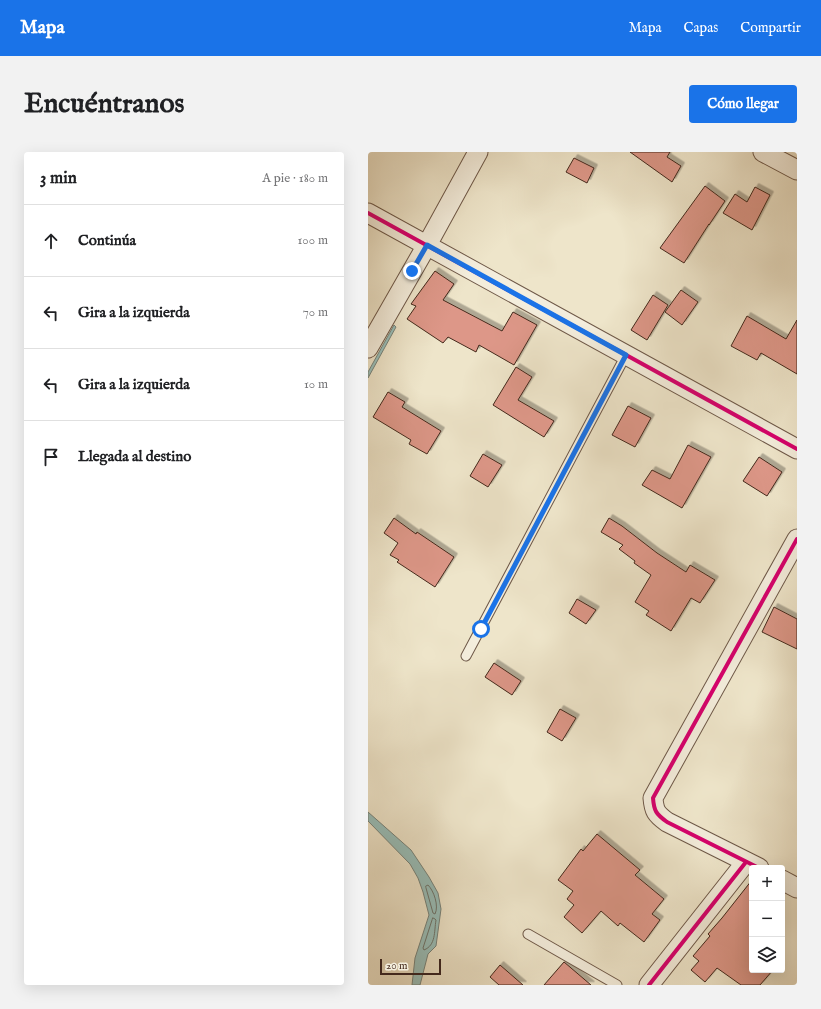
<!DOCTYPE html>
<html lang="es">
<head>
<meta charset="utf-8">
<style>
  body { margin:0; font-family:"IM FELL English",serif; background:#f2f2f2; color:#202124 }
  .controls { position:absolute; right:12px; bottom:12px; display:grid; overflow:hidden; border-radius:4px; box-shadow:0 4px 16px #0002 }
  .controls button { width:36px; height:36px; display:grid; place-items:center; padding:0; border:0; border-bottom:1px solid #e0e0e0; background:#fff; color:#202124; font:20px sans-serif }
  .scale { position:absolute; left:12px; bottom:10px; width:61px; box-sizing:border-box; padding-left:4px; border:2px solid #44291c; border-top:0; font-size:11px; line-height:14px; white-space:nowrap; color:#44291c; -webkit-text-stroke:3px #f4eedd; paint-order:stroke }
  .stop { position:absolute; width:12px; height:12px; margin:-9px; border:3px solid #1a73e8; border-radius:50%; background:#fff }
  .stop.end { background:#1a73e8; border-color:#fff; box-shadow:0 1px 4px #0008 }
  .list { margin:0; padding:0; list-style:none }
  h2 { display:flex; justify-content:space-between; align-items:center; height:52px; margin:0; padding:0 16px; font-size:17px }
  h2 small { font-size:13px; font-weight:400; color:#757577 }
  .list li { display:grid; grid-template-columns:26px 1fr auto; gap:12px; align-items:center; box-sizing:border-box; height:72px; padding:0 16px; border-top:1px solid #e0e0e0 }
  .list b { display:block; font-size:15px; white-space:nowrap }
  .list em { font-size:13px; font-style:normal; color:#757577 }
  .icon { flex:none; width:22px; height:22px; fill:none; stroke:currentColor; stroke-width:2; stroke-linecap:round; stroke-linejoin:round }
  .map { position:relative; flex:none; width:429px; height:833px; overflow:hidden; border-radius:4px }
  header { display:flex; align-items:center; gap:24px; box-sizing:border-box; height:56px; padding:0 20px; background:#1a73e8; color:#fff }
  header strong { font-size:19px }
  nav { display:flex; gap:22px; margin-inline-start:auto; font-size:14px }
  .intro { display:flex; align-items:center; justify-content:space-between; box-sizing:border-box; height:96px; padding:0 24px }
  h1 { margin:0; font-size:28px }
  .button { padding:10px 18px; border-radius:4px; background:#1a73e8; color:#fff; font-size:14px; font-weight:700 }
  main { display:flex; gap:24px; padding:0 24px }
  aside { flex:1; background:#fff; border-radius:4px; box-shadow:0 4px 16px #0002 }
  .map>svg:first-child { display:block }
  .water { fill:#99bfba; stroke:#77837b }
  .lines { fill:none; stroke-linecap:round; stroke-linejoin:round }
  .shore { stroke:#6e746b; stroke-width:1 }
  .building { fill:#dd9788; stroke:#44291c; filter:url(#shadow) }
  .service-casing { stroke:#6e5848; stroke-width:11 }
  .minor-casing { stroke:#6e5848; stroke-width:21 }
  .service { stroke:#f4eedd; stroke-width:9 }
  .minor { stroke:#f4eedd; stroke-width:19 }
  .cycleway-casing { stroke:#f4eedd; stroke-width:6 }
  .cycleway { stroke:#d6006c; stroke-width:4 }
  .route { stroke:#1a73e8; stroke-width:5 }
</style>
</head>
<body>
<header>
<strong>Mapa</strong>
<nav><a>Mapa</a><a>Capas</a><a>Compartir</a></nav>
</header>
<div class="intro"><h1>Encuéntranos</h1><a class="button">Cómo llegar</a></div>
<main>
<aside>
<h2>3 min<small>A pie · 180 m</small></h2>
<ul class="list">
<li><svg class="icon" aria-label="ahead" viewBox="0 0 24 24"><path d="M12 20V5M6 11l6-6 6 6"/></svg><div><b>Continúa</b></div><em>100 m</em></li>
<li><svg class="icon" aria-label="left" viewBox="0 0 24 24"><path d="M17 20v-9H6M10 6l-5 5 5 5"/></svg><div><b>Gira a la izquierda</b></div><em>70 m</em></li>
<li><svg class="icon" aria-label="left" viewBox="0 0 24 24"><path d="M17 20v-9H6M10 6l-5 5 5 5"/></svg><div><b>Gira a la izquierda</b></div><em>10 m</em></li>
<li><svg class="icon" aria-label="arrive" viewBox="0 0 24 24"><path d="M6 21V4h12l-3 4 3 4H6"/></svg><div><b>Llegada al destino</b></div></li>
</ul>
</aside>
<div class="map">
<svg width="429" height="833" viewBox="0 0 429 833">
  <defs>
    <filter id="shadow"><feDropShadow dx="3.5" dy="-3.5" stdDeviation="0" flood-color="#0004"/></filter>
  </defs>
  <rect width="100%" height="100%" fill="#eee5ca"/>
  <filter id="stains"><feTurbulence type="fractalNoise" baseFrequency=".005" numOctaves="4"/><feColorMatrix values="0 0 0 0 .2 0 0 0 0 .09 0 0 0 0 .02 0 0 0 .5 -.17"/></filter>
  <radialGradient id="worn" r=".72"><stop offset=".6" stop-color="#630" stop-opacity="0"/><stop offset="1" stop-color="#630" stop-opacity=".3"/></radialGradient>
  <g class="water">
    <path d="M 26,173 L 28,175 L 0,226 L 0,220 Z"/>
    <path d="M 0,660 L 43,698 L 61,725 L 70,741 L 73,757 L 68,794 L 60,802 L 52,833 L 44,833 L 47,806 L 61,763 L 55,740 L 50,726 L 42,712 L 0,669 Z"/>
  </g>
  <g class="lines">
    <g class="shore">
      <path d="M 58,734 L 60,733 C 66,739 71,754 67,762 L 65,761 L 58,736 Z"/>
      <path d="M 65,766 L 67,767 L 68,768 C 66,780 68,793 56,798 L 55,796 L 64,768 Z"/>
    </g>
  </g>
  <g class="building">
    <path d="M 262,0 L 302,0 L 299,5 L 313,14 L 304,30 Z"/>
    <path d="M 206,6 L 226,16 L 219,31 L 198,20 Z"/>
    <path d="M 337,34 L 357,49 L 341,73 L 341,72 L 316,111 L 292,96 Z"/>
    <path d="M 387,35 L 402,43 L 384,78 L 355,61 L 367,42 L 379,50 Z"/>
    <path d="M 67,119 L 86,132 L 75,148 L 134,179 L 145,160 L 169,173 L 146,213 L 111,193 L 108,200 L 80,185 L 75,191 L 39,167 L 48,154 L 43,152 Z"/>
    <path d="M 313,138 L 330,150 L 314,173 L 297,160 Z"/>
    <path d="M 285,143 L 300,153 L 279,188 L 263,178 Z"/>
    <path d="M 379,164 L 418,187 L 429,168 L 429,222 L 393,201 L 389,208 L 363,194 Z"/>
    <path d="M 148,215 L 164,225 L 150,248 L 186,269 L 176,285 L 125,253 Z"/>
    <path d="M 20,240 L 37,250 L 34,255 L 73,279 L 59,302 L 41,292 L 43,288 L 5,265 Z"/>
    <path d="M 260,254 L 283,266 L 267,295 L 244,283 Z"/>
    <path d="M 320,293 L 343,305 L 314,356 L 274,333 L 284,318 L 302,327 Z"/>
    <path d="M 115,302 L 134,313 L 120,335 L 102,324 Z"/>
    <path d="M 391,305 L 414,320 L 399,344 L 375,329 Z"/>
    <path d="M 26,366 L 48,382 L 49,380 L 86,405 L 67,435 L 29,410 L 31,408 L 22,403 L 30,391 L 16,381 Z"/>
    <path d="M 241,366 L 254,374 L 289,401 L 318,420 L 322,413 L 347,428 L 332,451 L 323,446 L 303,479 L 278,463 L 281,459 L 267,450 L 283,423 L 266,411 L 267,409 L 251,397 L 255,393 L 233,380 Z"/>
    <path d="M 209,447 L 228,458 L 218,472 L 201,461 Z"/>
    <path d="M 406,455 L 429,467 L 429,497 L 394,480 Z"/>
    <path d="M 126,511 L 153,529 L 144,543 L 117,525 Z"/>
    <path d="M 192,557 L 208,566 L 194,589 L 179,580 Z"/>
    <path d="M 229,682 L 272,718 L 267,723 L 296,747 L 284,762 L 292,768 L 276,790 L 252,771 L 250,774 L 233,759 L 214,781 L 196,765 L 206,753 L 199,747 L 205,739 L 190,728 L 213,697 L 215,699 Z"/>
    <path d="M 384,728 L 384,818 L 405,818 L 392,833 L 373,833 L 349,816 L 337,830 L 323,818 L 331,809 L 325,804 L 342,784 L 340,782 L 354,766 Z"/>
    <path d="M 196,810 L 223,833 L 176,833 Z"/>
    <path d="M 132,813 L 155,833 L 131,833 L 122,825 Z"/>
  </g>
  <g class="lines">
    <g class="service-casing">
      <g id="service">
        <path d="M 98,504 L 258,203"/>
        <path d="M 160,782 L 249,833"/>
      </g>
    </g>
    <g class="minor-casing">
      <g id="minor">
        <path d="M 395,0 L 429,18"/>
        <path d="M 0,61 L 429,297"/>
        <path d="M 0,196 L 59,93 L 110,0"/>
        <path d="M 391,716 L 299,670 C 288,662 286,659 285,646 L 429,387"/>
        <path d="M 414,728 L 429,736"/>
        <path d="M 281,833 L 378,710"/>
      </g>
    </g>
    <use href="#service" class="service"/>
    <use href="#minor" class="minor"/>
    <g class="cycleway-casing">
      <g id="cycleway">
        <path d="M 0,61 L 429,297"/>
        <path d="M 391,716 L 299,670 C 288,662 286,659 285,646 L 429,387"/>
        <path d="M 281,833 L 378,710"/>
      </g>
    </g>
    <use href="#cycleway" class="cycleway"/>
  </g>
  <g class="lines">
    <path class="route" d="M 44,119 L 59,93 L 258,203 L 113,477"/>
  </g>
  <rect width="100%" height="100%" filter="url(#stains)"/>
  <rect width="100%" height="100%" fill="url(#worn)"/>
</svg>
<div class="controls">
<button>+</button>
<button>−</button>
<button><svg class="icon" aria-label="layers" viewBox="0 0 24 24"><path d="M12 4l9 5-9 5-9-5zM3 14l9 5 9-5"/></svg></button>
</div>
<div class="scale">20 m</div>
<div class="stop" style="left:113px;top:477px"></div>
<div class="stop end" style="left:44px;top:119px"></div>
</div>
</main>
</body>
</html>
